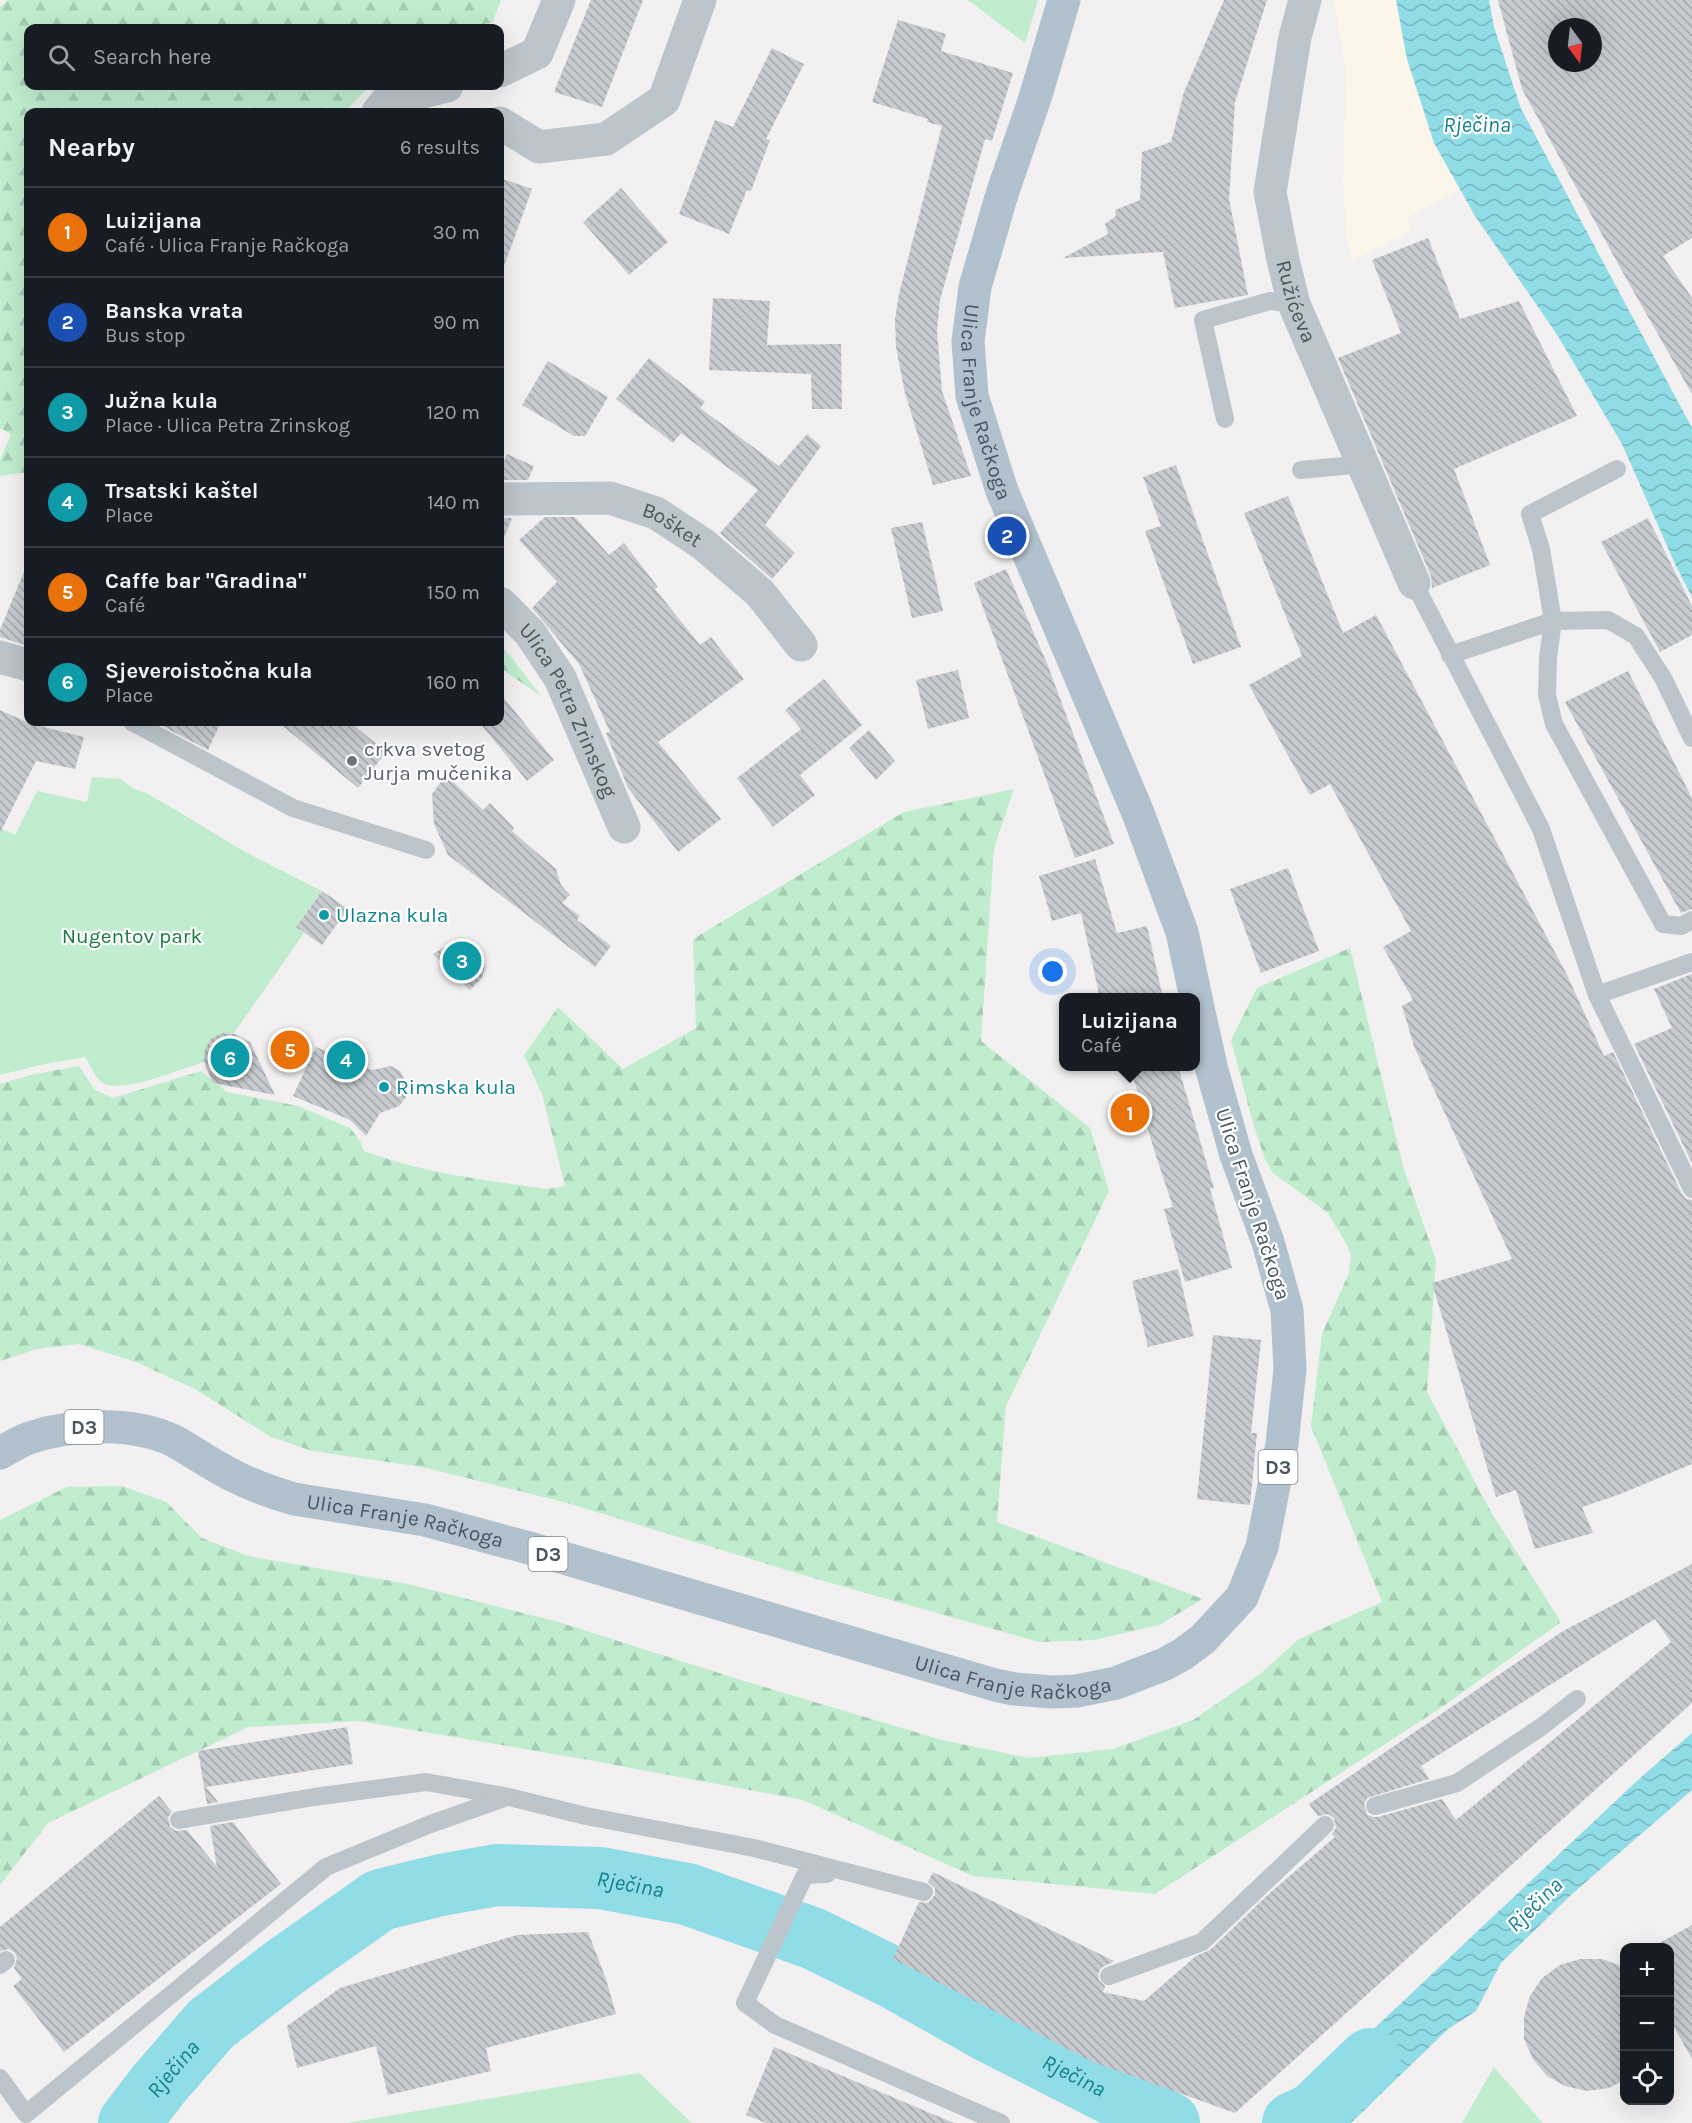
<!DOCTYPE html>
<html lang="en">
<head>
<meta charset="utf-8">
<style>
  body { margin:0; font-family:Karla,sans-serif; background:#242831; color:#f1f3f6 }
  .controls { position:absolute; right:18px; bottom:18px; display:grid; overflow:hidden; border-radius:12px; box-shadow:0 6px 24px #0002 }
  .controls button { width:54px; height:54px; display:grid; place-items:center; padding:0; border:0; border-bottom:2px solid #363941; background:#171b24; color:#f1f3f6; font:30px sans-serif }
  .compass { position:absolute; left:1548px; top:18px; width:54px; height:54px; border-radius:50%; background:#171b24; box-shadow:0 6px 24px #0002; rotate:165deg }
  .you { position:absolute; left:1053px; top:972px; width:21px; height:21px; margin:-15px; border:4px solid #fff; border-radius:50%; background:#1a73e8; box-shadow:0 0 0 9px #1a73e833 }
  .badge { display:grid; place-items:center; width:39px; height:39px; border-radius:50%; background:#2282da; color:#fff; font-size:20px; font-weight:700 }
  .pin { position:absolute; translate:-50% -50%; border:3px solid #fff; box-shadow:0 2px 6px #0006 }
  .popup { position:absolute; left:1059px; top:993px; width:141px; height:78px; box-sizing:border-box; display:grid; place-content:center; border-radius:12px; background:#171b24; filter:drop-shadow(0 2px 4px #0005); font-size:20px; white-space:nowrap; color:#9ea1a6 }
  .popup b { font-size:22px; color:#f1f3f6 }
  .popup::after { content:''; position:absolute; left:50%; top:100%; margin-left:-12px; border:12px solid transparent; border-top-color:#171b24 }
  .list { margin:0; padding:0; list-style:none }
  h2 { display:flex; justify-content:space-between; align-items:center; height:78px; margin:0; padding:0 24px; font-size:26px }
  h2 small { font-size:20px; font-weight:400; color:#9ea1a6 }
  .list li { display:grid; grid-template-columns:39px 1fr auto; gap:18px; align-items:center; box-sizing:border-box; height:90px; padding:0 24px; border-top:2px solid #363941 }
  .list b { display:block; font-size:22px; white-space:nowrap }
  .list p { margin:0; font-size:20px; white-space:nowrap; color:#9ea1a6 }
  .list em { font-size:20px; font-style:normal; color:#9ea1a6 }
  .icon { flex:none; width:33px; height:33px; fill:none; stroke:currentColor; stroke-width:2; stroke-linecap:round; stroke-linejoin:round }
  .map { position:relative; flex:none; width:1692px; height:2123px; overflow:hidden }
  .search { position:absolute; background:#171b24; box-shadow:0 6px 24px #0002; left:24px; top:24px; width:480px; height:66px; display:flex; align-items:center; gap:15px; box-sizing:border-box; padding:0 21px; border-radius:12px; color:#9ea1a6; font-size:22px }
  .panel { position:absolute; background:#171b24; box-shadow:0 6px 24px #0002; left:24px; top:108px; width:480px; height:618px; border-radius:12px }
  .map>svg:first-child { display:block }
  .commercial { fill:#fbf5ea }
  .green { fill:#c0edce }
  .forest { fill:url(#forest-firs) }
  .water { fill:url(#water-waves) }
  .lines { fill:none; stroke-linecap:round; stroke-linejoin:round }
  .river { stroke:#90dde8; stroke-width:62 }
  .building { fill:url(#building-back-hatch); fill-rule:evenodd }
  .lane { stroke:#bcc5cc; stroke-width:18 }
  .street { stroke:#bcc5cc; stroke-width:33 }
  .primary { stroke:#b1c1cd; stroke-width:33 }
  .worship-dot { fill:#6b7280; stroke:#fff; stroke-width:2 }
  .culture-dot { fill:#0f9aa8; stroke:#fff; stroke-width:2 }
  .labels { text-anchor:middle; stroke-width:4.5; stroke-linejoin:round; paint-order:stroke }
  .shield { fill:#fff; stroke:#7f888d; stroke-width:1.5 }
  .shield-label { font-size:20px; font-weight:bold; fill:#48555c }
  .street-label { font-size:21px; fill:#48555c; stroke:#fff }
  .worship-label { font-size:21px; fill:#5b616d; stroke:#fff; text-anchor:start }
  .culture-label { font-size:21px; fill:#0d838f; stroke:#fff; text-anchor:start }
  .park-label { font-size:21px; fill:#1c7b43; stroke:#fff }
  .water-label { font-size:22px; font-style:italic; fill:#137f8e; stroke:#fff }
</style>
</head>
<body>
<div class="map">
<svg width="1692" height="2123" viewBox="0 0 1692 2123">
  <defs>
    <pattern id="forest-firs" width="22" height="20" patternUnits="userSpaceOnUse" patternTransform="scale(1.5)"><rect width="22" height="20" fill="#c0edce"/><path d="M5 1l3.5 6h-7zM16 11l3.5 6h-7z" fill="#a6cdb3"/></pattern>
    <pattern id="water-waves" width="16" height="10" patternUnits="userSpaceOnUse" patternTransform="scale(1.5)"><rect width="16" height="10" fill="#90dde8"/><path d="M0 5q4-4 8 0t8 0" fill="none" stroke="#78b6bf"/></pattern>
    <pattern id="building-back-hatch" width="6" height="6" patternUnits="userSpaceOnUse" patternTransform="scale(1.5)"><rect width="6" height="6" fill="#c7cbcf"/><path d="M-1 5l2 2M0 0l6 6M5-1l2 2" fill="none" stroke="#a4a8ab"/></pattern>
  </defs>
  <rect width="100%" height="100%" fill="#f2f0f0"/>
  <path class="commercial" d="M 1334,0 L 1396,0 L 1407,59 L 1434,143 L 1460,190 L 1408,217 L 1412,231 L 1352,261 L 1346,231 L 1343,181 L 1346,69 Z"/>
  <g class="green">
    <path d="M 968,0 L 1038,0 L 1025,43 Z"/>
    <path d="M 92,777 L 121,779 L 134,789 L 146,793 L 179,812 L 245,852 L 322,891 L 296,927 L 304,933 L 234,1033 C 213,1033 206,1040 204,1062 C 183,1068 117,1097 100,1081 C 94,1075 90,1064 85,1057 L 45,1064 L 0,1075 L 0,828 L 15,835 L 37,791 L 87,802 Z"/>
    <path d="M 1494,2067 L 1543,2123 L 1462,2123 Z"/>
    <path d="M 639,2073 L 692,2123 L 347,2123 Z"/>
  </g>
  <g class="forest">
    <path d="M 8,0 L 501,0 L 492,23 L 444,28 L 28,28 L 28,86 L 370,86 L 344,112 L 282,112 L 265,108 L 264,112 L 28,112 L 28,472 L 0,476 L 0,460 L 11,434 L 0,428 L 0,7 Z"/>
    <path d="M 500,643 L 541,696 L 500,668 Z"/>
    <path d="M 1014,789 L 994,848 L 981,1041 L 1090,1128 L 1109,1191 L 1006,1406 L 997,1522 L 1203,1599 L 1159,1625 L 1094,1640 L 1039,1642 L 813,1578 L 567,1503 L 422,1467 L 312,1451 L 271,1437 L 195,1389 L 136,1362 L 79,1344 L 37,1349 L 0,1361 L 0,1084 L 30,1075 L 79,1066 L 95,1090 L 113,1098 L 201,1071 L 227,1092 L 298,1106 L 350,1128 L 360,1141 L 364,1151 C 422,1173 484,1180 546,1189 L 565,1186 L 542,1094 L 524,1055 L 558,1007 L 623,1069 L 696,1028 L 693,939 L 904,812 Z"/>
    <path d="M 1350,948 L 1403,1166 L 1436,1260 L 1427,1392 L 1491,1512 L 1561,1622 L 1445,1705 L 1155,1894 L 973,1876 L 803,1800 L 583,1759 L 359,1721 L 248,1727 L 48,1823 L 0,1885 L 0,1520 L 67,1487 L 122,1486 L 166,1502 L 202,1538 L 248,1556 L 408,1584 L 555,1621 L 744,1681 L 942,1740 L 1029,1758 L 1113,1749 L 1193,1720 L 1260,1674 L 1299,1639 L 1382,1602 L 1311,1426 L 1322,1334 L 1349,1273 L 1351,1256 L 1346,1243 L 1328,1213 L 1273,1173 L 1265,1159 L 1252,1120 L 1231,1040 L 1257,988 Z"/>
  </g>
  <g class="water">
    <path d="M 1396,0 L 1489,0 L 1494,27 L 1521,109 L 1692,428 L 1692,597 L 1676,566 L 1622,444 L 1556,333 L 1475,216 L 1434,143 L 1407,59 Z"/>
    <path d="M 1692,1733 L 1692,1790 L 1572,1894 L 1501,1963 L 1476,2011 L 1448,2029 L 1351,2123 L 1316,2123 L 1293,2105 L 1639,1779 Z"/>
  </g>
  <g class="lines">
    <g class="river">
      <path id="s1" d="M 129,2123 L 159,2084 L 211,2024 L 285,1967 L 380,1900 L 441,1885 L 497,1875 L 600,1878 L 687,1894 L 812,1938 L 894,1978 L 988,2031 L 1169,2123"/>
      <path d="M 1293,2123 L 1314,2113 L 1370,2059"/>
    </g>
  </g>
  <g class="building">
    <path d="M 591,0 L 643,0 L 602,107 L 554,92 Z"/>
    <path d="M 1224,0 L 1267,0 L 1235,102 L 1229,199 L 1248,295 L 1175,308 L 1163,252 L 1063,258 L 1108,234 L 1105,224 L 1116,216 L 1115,210 L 1140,200 L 1142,152 L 1171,142 L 1184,92 Z"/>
    <path d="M 1498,0 L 1692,0 L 1692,238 L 1663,256 L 1692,298 L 1692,394 L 1627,280 L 1522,89 ZM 1557,27 L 1593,27 L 1593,63 L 1557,63 Z"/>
    <path d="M 898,20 L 946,34 L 941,51 L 1013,73 L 992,141 L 985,139 L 940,300 L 937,331 L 942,391 L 971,476 L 933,485 L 905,393 L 896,347 L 895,319 L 899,294 L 942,126 L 927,122 L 928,119 L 872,102 Z"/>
    <path d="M 772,48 L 804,64 L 766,139 L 770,140 L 751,191 L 747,190 L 729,234 L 679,214 L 715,120 L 733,127 Z"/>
    <path d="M 500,178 L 532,189 L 503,269 L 500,269 Z"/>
    <path d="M 621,188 L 668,242 L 629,275 L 583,222 Z"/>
    <path d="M 1428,238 L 1460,319 L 1519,301 L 1577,416 L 1454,469 L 1490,565 L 1432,588 L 1431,576 L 1338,358 L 1401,333 L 1372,260 Z"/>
    <path d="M 713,298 L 770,301 L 767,345 L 841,344 L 842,409 L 812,409 L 811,374 L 709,370 Z"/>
    <path d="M 649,358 L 705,402 L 700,408 L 779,466 L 807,434 L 821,446 L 765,525 L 795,553 L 772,579 L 720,533 L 758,490 L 681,433 L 673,443 L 616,399 Z"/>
    <path d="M 548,361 L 608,397 L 585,436 L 574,436 L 522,405 Z"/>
    <path d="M 507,454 L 534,466 L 528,480 L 500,480 L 500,471 Z"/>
    <path d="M 1176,465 L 1241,647 L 1193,664 L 1145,531 L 1161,526 L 1143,477 Z"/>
    <path d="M 1288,496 L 1343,633 L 1376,615 L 1568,977 L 1604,1056 L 1613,1052 L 1682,1194 L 1686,1199 L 1692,1200 L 1692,1464 L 1618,1495 L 1582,1507 L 1593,1533 L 1535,1549 L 1516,1490 L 1496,1497 L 1432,1283 L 1512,1259 L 1414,1046 L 1402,1006 L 1413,1000 L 1383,947 L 1411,931 L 1330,784 L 1310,795 L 1249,685 L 1302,656 L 1244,513 Z"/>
    <path d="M 545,517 L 575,517 L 609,555 L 624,543 L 658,587 L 655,589 L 700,645 L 711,637 L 744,679 L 658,742 L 721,819 L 678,852 L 628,788 L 606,733 L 610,732 L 579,664 L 532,608 L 557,582 L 519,540 Z"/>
    <path d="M 500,518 L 512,518 L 500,548 Z"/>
    <path d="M 1648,518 L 1692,606 L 1692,635 L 1660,652 L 1601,542 Z"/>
    <path d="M 922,522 L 943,611 L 912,618 L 891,528 Z"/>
    <path d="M 28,562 L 28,646 L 0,637 L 0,630 Z"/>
    <path d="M 1006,569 L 1048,666 L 1114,844 L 1075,858 L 974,583 Z"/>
    <path d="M 958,670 L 969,718 L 928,729 L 916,680 Z"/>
    <path d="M 1628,671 L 1692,798 L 1692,909 L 1681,913 L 1565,702 Z"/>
    <path d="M 824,679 L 862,725 L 800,775 L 815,795 L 773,827 L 737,778 L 801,729 L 785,710 Z"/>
    <path d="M 500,693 L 554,760 L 527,781 L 479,722 L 500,722 Z"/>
    <path d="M 0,710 L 31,724 L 84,737 L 75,769 L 36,761 L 0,833 Z"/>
    <path d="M 155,722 L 221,722 L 208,750 Z"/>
    <path d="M 278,722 L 350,722 L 386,752 L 358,788 Z"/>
    <path d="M 869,730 L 895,761 L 876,780 L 849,748 Z"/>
    <path d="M 446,775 L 483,810 L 490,803 L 514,828 L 512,831 L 556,869 L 561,885 L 570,895 L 562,903 L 580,916 L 577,920 L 611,946 L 595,967 L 448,855 L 434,824 L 432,794 Z"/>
    <path d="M 1095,859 L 1117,933 L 1147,926 L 1163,998 L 1100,998 L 1081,913 L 1052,921 L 1039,876 Z"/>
    <path d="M 1288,868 L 1319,951 L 1261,973 L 1230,889 Z"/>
    <path d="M 322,891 L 348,909 L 322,945 L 296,927 Z"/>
    <path d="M 463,941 L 475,947 L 482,956 L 485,967 L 482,978 L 470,990 L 433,954 L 451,943 Z"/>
    <path d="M 1692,974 L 1692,1163 L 1634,1044 L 1672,1028 L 1654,989 Z"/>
    <path d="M 222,1033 L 234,1034 L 250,1042 L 275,1095 L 213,1083 L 204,1062 L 205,1049 L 211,1039 Z"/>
    <path d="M 316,1047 L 372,1070 L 391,1066 L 400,1071 L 406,1083 L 406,1097 L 399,1106 L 380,1113 L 366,1136 L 350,1120 L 293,1096 Z"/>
    <path d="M 1130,1066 L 1178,1066 L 1214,1188 L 1210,1189 L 1232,1268 L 1185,1282 L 1164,1209 L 1173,1207 L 1154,1150 Z"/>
    <path d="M 1178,1269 L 1194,1336 L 1148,1347 L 1132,1281 Z"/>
    <path d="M 1213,1335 L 1261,1340 L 1251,1433 L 1257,1433 L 1250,1505 L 1197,1499 Z"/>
    <path d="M 1692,1564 L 1692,1703 L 1235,2113 L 1093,2062 L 893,1959 L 919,1902 L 928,1903 L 935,1895 L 935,1888 L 928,1882 L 933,1872 L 1114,1961 L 1101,1968 L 1098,1974 L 1099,1980 L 1105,1986 L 1103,1992 L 1144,2001 L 1196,1956 L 1210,1950 L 1271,1892 L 1335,1837 L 1332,1834 L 1336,1828 L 1334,1818 L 1328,1814 L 1318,1816 L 1309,1804 L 1563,1631 ZM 1655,1619 L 1671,1642 L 1456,1820 L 1442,1799 L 1378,1817 L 1372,1817 L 1367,1814 L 1364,1804 L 1367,1798 L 1429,1779 L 1421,1766 Z"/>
    <path d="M 347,1727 L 353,1764 L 206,1787 L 218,1802 L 207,1804 L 198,1751 Z"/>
    <path d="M 159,1796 L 172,1812 L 168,1817 L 170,1827 L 176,1831 L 187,1830 L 217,1867 L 210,1826 L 233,1822 L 281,1884 L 64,2052 L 13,1986 L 22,1979 L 14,1968 L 17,1959 L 15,1953 L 9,1949 L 0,1951 L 0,1927 Z"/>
    <path d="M 1692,1925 L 1692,2059 L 1670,2020 L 1670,1947 L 1652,1947 Z"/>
    <path d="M 588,1932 L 606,1979 L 616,2014 L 486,2048 L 491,2071 L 388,2095 L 376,2046 L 297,2068 L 287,2026 L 340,1988 L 517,1935 Z"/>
    <path d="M 1580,1959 L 1602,1959 L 1624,1967 L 1624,2080 L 1609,2088 L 1587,2091 L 1565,2086 L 1547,2076 L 1533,2059 L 1524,2039 L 1524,2017 L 1530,1996 L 1542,1978 L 1560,1965 Z"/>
    <path d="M 774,2047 L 954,2123 L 766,2123 L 746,2115 Z"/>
  </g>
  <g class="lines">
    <g class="lane">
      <path d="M 1225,419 L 1203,320 L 1270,301 L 1294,304"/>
      <path d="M 1617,469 L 1530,514 L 1541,549 L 1553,621 L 1548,657 L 1547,695 L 1554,724 L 1663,924 L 1681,926 L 1692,920"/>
      <path d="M 1301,470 L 1364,464"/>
      <path d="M 1414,583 L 1541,829 L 1597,995 L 1692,1189"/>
      <path d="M 1450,655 L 1553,621 L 1608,620 L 1636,636 L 1663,678 L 1692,738"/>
      <path d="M 132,722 L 293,808 L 426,850"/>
      <path d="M 1597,995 L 1692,962"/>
      <path d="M 1375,1806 L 1457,1783 L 1541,1727 L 1577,1699"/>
      <path d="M 179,1820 L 314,1797 L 426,1782 L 509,1797 L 586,1816 L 754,1848 L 924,1892"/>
      <path d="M 827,1874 L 805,1875 L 745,2003 L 775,2025 L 1001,2123"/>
      <path d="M 0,1965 L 6,1960"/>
      <path d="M 1109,1976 L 1202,1942 L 1325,1825"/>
      <path d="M 0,2078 L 26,2114 L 326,1867 L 428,1825 L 507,1797"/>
    </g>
    <g class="street">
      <path id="s2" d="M 1305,0 L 1295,37 L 1270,192 L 1283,260 L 1294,304 L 1414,583"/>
      <path d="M 500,71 L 537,53 L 559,0"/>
      <path d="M 378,112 L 387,101 L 447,86"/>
      <path d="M 500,123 L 539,147 L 606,139 L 664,100 L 700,0"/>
      <path id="s3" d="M 500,499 L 610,498 L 656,513 L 703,544 L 760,593 L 801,645"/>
      <path id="s4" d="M 500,603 L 530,633 L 560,678 L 624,827"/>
      <path d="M 0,657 L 28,665"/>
    </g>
    <g class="primary">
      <path id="s5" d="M 1064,0 L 1035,98 L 1002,194 L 975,287 L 968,341 L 972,396 L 1002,491 L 1138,813 L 1182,932 L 1196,998"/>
      <path id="s6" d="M 0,1453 C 9,1448 19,1442 29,1438 C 70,1424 134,1421 174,1441 C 194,1452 213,1466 234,1476 C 253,1486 273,1493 294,1499 L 425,1520 L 533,1549 L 995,1685 L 1014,1689 L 1052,1692 L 1077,1691 L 1116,1683 L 1165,1664 L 1183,1654 L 1203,1639 L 1242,1597 L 1262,1547 L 1282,1444 L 1290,1369 L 1287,1310 L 1268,1242 L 1236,1155 L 1212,1070 L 1196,999"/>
    </g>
  </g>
  <circle class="worship-dot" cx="352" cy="761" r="6"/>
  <g class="culture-dot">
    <circle cx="324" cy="915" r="6"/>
    <circle cx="384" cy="1087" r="6"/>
  </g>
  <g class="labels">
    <g class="shield">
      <rect x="64.5" y="1410" width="39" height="34" rx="4.5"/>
      <rect x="1258.5" y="1450" width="39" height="34" rx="4.5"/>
      <rect x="528.5" y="1537" width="39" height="34" rx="4.5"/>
    </g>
    <g class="shield-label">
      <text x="84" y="1434">D3</text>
      <text x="1278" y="1474">D3</text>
      <text x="548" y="1561">D3</text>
    </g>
    <g class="street-label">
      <text dy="7" stroke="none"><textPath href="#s2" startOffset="308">Ružićeva</textPath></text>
      <text dy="7" stroke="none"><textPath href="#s5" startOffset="418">Ulica Franje Račkoga</textPath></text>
      <text dy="7" stroke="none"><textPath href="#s3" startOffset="178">Bošket</textPath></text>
      <text dy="7" stroke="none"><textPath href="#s4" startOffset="129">Ulica Petra Zrinskog</textPath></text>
      <text transform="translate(1253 1204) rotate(72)" y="7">Ulica Franje Račkoga</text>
      <text dy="7" stroke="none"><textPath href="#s6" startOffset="428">Ulica Franje Račkoga</textPath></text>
      <text dy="7" stroke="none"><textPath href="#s6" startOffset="1058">Ulica Franje Račkoga</textPath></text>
    </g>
    <g class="worship-label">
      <text x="364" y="756">crkva svetog<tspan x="364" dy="24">Jurja mučenika</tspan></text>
    </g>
    <g class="culture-label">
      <text x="336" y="922">Ulazna kula</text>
      <text x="396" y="1094">Rimska kula</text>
    </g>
    <g class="park-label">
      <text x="132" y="943">Nugentov park</text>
    </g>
    <g class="water-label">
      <text x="1477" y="132">Rječina</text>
      <text dy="8" stroke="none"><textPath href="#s1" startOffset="592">Rječina</textPath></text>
      <text transform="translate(1534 1904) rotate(-44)" y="8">Rječina</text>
      <text dy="8" stroke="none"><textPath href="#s1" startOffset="70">Rječina</textPath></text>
      <text dy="8" stroke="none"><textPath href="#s1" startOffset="1078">Rječina</textPath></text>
    </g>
  </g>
</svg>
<div class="controls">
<button>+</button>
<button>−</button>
<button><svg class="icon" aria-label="locate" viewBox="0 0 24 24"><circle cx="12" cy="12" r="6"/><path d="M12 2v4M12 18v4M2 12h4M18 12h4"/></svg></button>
</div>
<svg class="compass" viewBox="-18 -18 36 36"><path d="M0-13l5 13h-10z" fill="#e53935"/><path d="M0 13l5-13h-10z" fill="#9ea1a6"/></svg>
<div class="you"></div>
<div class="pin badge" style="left:1130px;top:1113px;background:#e8710a">1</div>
<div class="popup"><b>Luizijana</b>Café</div>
<div class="pin badge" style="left:1007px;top:536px;background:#1a4fb4">2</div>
<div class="pin badge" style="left:462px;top:961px;background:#0f9aa8">3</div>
<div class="pin badge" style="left:346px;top:1060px;background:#0f9aa8">4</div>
<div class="pin badge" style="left:290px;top:1050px;background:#e8710a">5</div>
<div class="pin badge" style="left:230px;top:1058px;background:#0f9aa8">6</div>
<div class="search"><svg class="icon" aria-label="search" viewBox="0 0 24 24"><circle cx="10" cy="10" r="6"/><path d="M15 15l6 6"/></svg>Search here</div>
<section class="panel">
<h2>Nearby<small>6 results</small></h2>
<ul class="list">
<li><span class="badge" style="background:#e8710a">1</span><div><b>Luizijana</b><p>Café · Ulica Franje Račkoga</p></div><em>30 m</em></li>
<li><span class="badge" style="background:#1a4fb4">2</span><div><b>Banska vrata</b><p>Bus stop</p></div><em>90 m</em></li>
<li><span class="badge" style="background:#0f9aa8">3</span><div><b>Južna kula</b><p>Place · Ulica Petra Zrinskog</p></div><em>120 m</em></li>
<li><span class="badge" style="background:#0f9aa8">4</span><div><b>Trsatski kaštel</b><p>Place</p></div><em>140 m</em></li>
<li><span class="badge" style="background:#e8710a">5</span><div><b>Caffe bar &quot;Gradina&quot;</b><p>Café</p></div><em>150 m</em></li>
<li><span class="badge" style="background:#0f9aa8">6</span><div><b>Sjeveroistočna kula</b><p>Place</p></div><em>160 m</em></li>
</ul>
</section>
</div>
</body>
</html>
